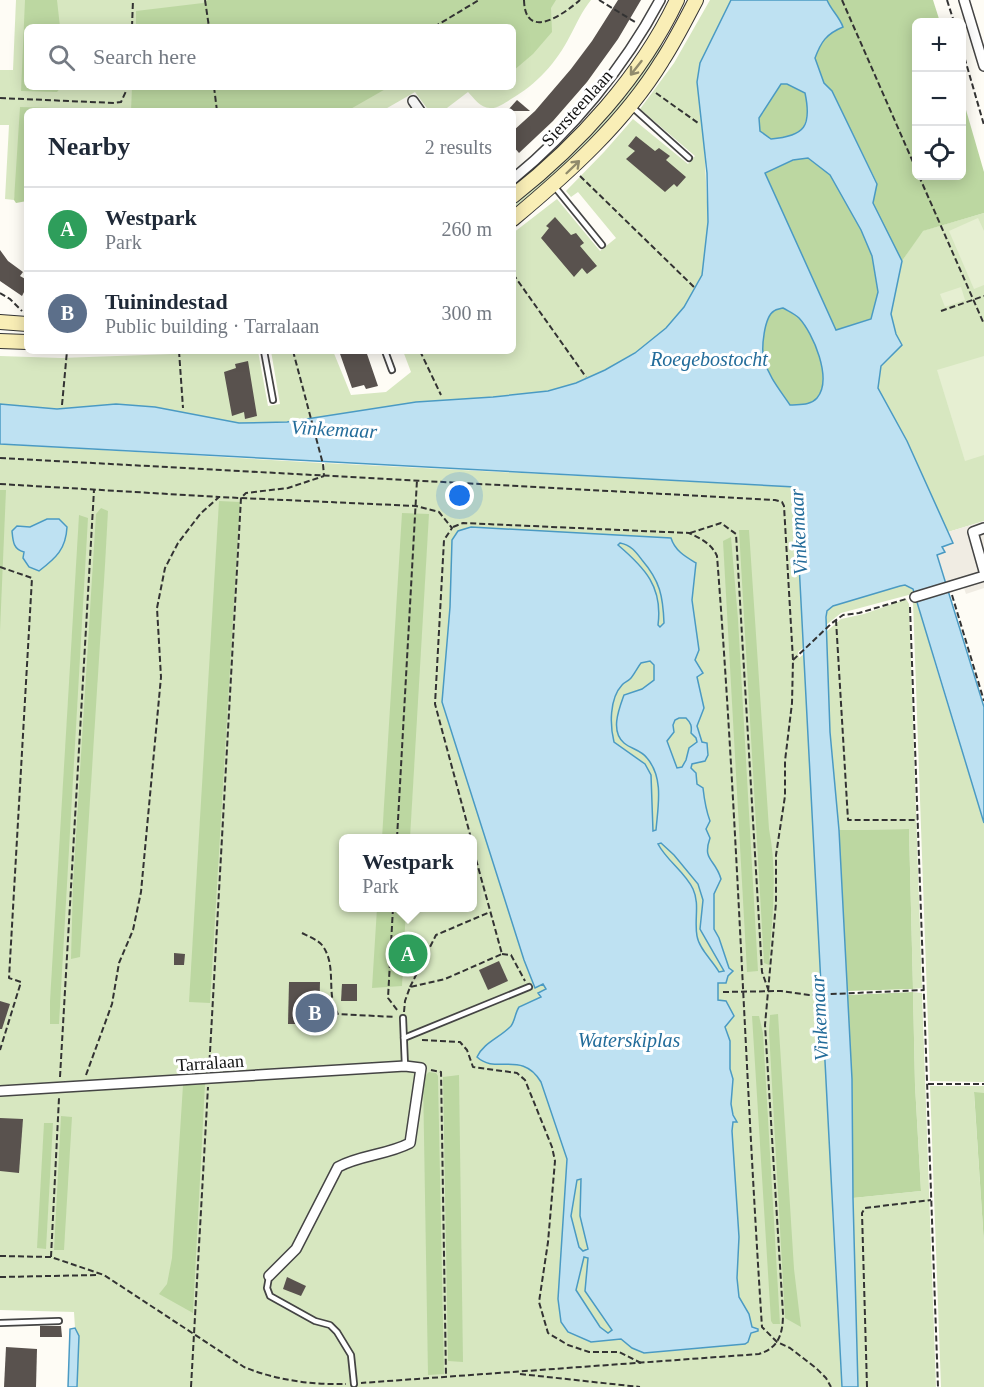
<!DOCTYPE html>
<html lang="en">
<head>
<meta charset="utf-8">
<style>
  body { margin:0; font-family:Georgia,serif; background:#f2f2f3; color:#1f2937 }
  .controls { position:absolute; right:18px; top:18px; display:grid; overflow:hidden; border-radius:9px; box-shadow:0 3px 15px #0003 }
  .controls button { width:54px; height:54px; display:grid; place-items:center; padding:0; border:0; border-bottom:2px solid #e0e1e3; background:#fff; color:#1f2937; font:30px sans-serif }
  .you { position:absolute; left:460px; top:496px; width:21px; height:21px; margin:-15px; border:4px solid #fff; border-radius:50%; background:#1a73e8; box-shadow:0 0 0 9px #1a73e833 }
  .badge { display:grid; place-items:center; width:39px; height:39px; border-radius:50%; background:#b73340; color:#fff; font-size:20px; font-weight:700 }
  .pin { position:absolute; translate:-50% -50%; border:3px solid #fff; box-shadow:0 2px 6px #0006 }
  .popup { position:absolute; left:339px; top:834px; width:138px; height:78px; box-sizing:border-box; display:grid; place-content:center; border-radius:9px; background:#fff; filter:drop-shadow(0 2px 4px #0005); font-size:20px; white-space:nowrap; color:#747a83 }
  .popup b { font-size:22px; color:#1f2937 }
  .popup::after { content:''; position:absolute; left:50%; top:100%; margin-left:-12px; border:12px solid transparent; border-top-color:#fff }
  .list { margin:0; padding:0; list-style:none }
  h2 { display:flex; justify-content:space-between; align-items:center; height:78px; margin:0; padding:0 24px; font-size:26px }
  h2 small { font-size:20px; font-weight:400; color:#747a83 }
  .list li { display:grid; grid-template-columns:39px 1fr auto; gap:18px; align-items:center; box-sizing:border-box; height:84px; padding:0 24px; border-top:2px solid #e0e1e3 }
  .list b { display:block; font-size:22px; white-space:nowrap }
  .list p { margin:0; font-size:20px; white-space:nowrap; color:#747a83 }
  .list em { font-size:20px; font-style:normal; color:#747a83 }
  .icon { flex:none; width:33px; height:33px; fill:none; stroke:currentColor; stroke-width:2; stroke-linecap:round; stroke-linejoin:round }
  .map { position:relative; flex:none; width:984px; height:1387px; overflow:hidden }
  .search { position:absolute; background:#fff; box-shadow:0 3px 15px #0003; left:24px; top:24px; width:492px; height:66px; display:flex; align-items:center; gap:15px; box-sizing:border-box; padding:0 21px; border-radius:9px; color:#747a83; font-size:22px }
  .panel { position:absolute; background:#fff; box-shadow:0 3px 15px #0003; left:24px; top:108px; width:492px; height:246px; border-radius:9px }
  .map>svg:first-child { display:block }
  .green { fill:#d7e7c0; fill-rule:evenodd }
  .forest { fill:#bcd7a1 }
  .pitch { fill:#e6efd2 }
  .plaza { fill:#f0ece3 }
  .water { fill:#bee1f2; stroke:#4a9ac3; stroke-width:1.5; fill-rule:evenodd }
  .building { fill:#59524e }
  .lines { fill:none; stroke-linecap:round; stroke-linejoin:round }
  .lane-casing { stroke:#444; stroke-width:8 }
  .street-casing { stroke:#444; stroke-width:12 }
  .secondary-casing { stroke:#333; stroke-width:16 }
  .path { stroke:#333; stroke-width:2; stroke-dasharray:6 3; stroke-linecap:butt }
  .lane { stroke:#fff; stroke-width:4.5 }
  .street { stroke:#fff; stroke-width:9 }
  .secondary { stroke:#f9eeb6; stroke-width:14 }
  .oneway { stroke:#918b6c }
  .labels { text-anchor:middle; stroke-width:6; stroke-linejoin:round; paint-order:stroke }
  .street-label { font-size:18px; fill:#111; stroke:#fff }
  .water-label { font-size:20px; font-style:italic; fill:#236c9a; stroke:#fff }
</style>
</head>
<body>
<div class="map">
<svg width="984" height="1387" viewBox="0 0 984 1387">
  <rect width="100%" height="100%" fill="#fefcf5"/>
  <g class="green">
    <path d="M 16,0 L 591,0 C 582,11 577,23 570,36 C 557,62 536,85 511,99 C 505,103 496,109 490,108 C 480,108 474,98 468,92 L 443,111 L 429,111 L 415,92 L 382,111 L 27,111 L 14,200 L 5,199 L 9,125 L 0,125 L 0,70 L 13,70 ZM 27,27 L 513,27 L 513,87 L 27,87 Z"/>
    <path d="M 710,0 L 731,0 L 700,63 L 708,222 L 702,275 L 684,307 L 666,328 L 635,353 L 605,370 L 576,383 L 548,391 L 493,397 L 416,402 L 287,422 L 239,423 L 155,407 L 116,404 L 57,409 L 0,404 L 0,356 L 61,358 L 258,351 L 268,406 L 280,404 L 271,351 L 333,351 L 351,395 L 386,392 L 411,372 L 403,351 L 513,351 L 513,233 L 557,199 L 600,251 L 616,238 L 578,192 L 571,197 L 566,191 L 604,152 L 633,119 L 688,164 L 695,156 L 640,109 L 674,63 Z"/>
    <path d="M 655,45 L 661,45 L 663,49 L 615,117 L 513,214 L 513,201 Z"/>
    <path d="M 984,213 L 984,521 L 948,532 L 907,441 L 878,388 L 881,366 L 902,345 L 896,334 L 891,314 L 902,261 L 922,231 Z"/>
    <path d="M 0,444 L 322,463 L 322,466 L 324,467 L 325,463 L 795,487 L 804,647 L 798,652 L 799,658 L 804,654 L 822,993 L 818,993 L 818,996 L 823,996 L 833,1227 L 842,1387 L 77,1387 L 79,1336 L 75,1328 L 74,1312 L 0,1310 ZM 344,838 L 472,838 L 472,908 L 344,908 Z"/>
    <path d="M 900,586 L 908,586 L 916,593 L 841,613 L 826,625 L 827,612 L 833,606 Z"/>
    <path d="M 917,598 L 935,664 L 984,823 L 984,1082 L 930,1081 L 913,602 L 913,599 Z"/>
    <path d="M 906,599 L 909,604 L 922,988 L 913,989 L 909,829 L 839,830 L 830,732 L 826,632 L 841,619 L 864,614 Z"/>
    <path d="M 913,992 L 922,993 L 936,1387 L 858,1387 L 853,1198 L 921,1191 L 915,1085 Z"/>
    <path d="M 930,1086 L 984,1086 L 984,1093 L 974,1093 L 984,1244 L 984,1387 L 941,1387 Z"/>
  </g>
  <g class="forest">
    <path d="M 25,0 L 57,0 L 60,27 L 27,27 L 27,87 L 61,87 L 57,92 L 21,91 Z"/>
    <path d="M 208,0 L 556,0 L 551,8 L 552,32 L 533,54 L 513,71 L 513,27 L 136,27 L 136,11 L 203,3 Z"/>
    <path d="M 827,0 L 933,0 L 940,22 L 916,22 L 916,176 L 962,176 L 962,96 L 984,172 L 984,213 L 923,231 L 902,261 L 873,203 L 877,183 L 832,91 L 824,83 L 815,58 C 821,42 826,34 843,27 C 839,16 831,10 827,0 Z"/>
    <path d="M 781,84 L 787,84 L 805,93 C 812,125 804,136 771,139 L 760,131 L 759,118 Z"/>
    <path d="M 132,87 L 389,87 L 347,111 L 131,111 Z"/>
    <path d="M 20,107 L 52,108 L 52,111 L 27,111 L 27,201 L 16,203 L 14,200 Z"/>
    <path d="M 808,158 L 830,175 L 861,230 L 872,256 L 878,292 L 871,319 L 836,330 L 765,173 L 794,160 Z"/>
    <path d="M 783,308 C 788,311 795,314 799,318 C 813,333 833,379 817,398 C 810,406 799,405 790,405 C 780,391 769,377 764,360 C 761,349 764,317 774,311 C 776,309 780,309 783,308 Z"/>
    <path d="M 0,490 L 6,490 L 0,631 Z"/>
    <path d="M 219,501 L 240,502 L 210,1003 L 189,1002 Z"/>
    <path d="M 101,508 L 108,511 L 105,565 L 80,957 L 71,959 L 73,884 L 96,514 Z"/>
    <path d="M 402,513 L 429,514 L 410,838 L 382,838 Z"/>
    <path d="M 79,515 L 88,518 L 59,1024 L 50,1024 L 50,1001 Z"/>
    <path d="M 739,530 L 749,530 L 769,829 C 778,874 772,919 769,965 L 764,963 Z"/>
    <path d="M 731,537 L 738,619 L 758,971 L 747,972 L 723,541 Z"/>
    <path d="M 909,829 L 913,989 L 847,991 L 839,830 Z"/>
    <path d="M 377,908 L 406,908 L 402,986 L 372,988 Z"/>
    <path d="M 913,992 L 915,1085 L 921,1191 L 853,1198 L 852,1079 L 847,995 Z"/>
    <path d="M 778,1014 L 794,1269 L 801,1327 L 785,1318 L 769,1031 L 770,1015 Z"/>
    <path d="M 752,1016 L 759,1016 L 763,1033 L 780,1324 L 773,1324 L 771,1321 Z"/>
    <path d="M 429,1072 L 436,1073 L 438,1076 L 444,1374 L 428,1375 L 423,1078 Z"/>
    <path d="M 459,1075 L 463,1362 L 448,1361 L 443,1077 Z"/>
    <path d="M 205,1084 L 193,1313 L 159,1294 L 167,1284 L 172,1258 L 183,1085 Z"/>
    <path d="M 974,1092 L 984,1093 L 984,1244 Z"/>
    <path d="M 61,1116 L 72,1117 L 64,1250 L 54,1250 Z"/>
    <path d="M 44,1123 L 53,1123 L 46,1249 L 37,1248 Z"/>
  </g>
  <g class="pitch">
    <path d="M 978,218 L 984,231 L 984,285 L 974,289 L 949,231 Z"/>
    <path d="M 961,287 L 965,300 L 945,307 L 940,294 Z"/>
    <path d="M 984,356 L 984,455 L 965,461 L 937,370 Z"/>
  </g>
  <path class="plaza" d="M 984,521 L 984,588 L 966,594 L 963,585 L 948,589 L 937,554 L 945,552 L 942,547 L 953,543 L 948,532 Z"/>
  <g class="water">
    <path d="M 731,0 L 827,0 C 831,10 839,16 843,27 C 826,34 821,42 815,58 L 824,83 L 832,91 L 877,184 L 873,203 L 902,261 L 891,314 L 896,334 L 902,345 L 881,366 L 878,388 L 907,441 L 953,543 L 942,547 L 945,552 L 937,555 L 984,707 L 984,823 L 913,589 L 905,585 L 900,586 L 833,606 L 827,611 L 826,617 L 830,732 L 839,830 L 852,1079 L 853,1198 L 858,1387 L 842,1387 L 795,487 L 0,444 L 0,404 L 57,409 L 116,404 L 155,407 L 239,423 L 287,422 L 416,402 L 493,397 L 548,391 L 576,383 L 605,370 L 635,353 L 666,328 L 684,307 L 702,275 L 708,222 L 707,173 L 697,82 L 700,63 ZM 781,84 L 787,84 L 805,93 C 812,126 805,136 771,139 L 760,131 L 759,118 ZM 808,158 L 830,175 L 861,230 L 872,256 L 878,292 L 871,319 L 836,330 L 765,173 L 793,160 ZM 783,308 C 788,311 795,314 799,318 C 813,333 833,379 817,398 C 810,406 799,404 790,405 C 780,390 769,377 764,360 C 761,349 764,317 774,311 C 776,309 780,309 783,308 Z"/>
    <path d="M 47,519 L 59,519 L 67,527 C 66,549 56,558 39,571 L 29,567 L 23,558 L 24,552 C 13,549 13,541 12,531 L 17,526 L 30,527 Z"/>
    <path d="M 471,527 L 671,538 C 675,551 686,557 696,563 L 692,600 L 699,650 L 695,660 L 703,673 L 697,677 L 704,708 L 697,726 L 702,742 L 707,743 L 708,755 L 705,761 L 692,764 L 691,768 L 696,773 L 697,784 L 703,788 C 704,797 707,813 710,821 L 706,829 L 710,838 C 702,861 715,858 721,879 L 714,894 L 714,929 L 719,938 L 729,968 L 733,971 L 728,976 L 726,983 L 718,983 L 718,1000 L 726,1001 L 734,1016 L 725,1027 L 730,1041 L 730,1069 L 733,1079 L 731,1104 L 733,1115 L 737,1122 L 733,1122 L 732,1131 L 739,1237 L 737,1278 L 739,1297 L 749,1314 L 752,1327 L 758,1329 L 758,1331 L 751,1333 L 748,1342 L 745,1344 L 644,1353 L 632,1348 L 621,1339 L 591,1342 L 568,1332 L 561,1322 L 558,1299 L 567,1159 L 541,1082 C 522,1050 496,1075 477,1057 C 483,1043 501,1037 511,1026 C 515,1021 515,1013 519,1007 L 541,997 L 538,993 L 546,989 L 543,984 L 535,988 L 524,960 L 442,702 L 450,607 L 452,540 L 458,531 ZM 620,543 C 631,545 636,552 642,560 C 660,581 663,596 664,623 L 660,627 L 658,625 C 663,587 645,568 618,545 ZM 650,661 L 654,665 L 654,680 L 642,689 L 624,695 C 619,709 610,731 624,743 C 631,749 641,750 647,758 C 664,778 658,806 656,830 L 653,831 L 651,775 L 645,764 L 614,742 C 610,726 609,699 622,685 C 624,682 627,682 630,679 C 634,675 637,668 641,663 ZM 679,718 L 686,718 C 691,723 692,726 691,733 L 696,738 L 697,742 L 689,748 L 686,760 L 682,767 L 677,768 L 667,741 L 674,732 L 673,725 L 675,720 ZM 661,843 L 674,855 L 698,884 L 703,900 L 700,929 L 724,971 L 719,972 C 713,961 699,949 697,936 C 694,920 700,904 693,889 C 685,872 667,861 658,844 ZM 581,1179 L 580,1216 L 588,1249 L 583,1251 L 579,1247 L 571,1216 L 577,1180 ZM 584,1257 L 588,1258 L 585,1291 L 612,1330 L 608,1333 L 600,1327 L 576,1290 Z"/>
    <path d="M 75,1328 L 79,1336 L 77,1387 L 68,1387 L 70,1329 Z"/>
  </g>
  <g class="building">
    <path d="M 618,0 L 641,0 L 618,39 L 587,82 L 553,121 L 519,153 L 513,146 L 513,131 L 535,111 L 571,69 L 592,41 Z"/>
    <path d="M 517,100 L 530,111 L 507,111 Z"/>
    <path d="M 636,136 L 655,151 L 659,148 L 670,156 L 666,160 L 686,177 L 677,187 L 674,184 L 665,192 L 626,159 L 635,151 L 628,146 Z"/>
    <path d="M 555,217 L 571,235 L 576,233 L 584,243 L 580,246 L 597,266 L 587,274 L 582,268 L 574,277 L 541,238 L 549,228 L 546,226 Z"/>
    <path d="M 0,250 L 8,261 L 23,272 L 20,276 L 27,280 L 27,286 L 22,296 L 0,281 Z"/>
    <path d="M 339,351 L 366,351 L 378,386 L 366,389 L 364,385 L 352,388 Z"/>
    <path d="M 248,361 L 257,416 L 245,419 L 244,412 L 232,416 L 224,372 L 236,368 L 235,364 Z"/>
    <path d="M 174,953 L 185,954 L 184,965 L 174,965 Z"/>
    <path d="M 499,961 L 508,981 L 488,990 L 479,970 Z"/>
    <path d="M 289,982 L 320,982 L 319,1024 L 288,1024 Z"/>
    <path d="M 342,984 L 357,984 L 357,1001 L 341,1001 Z"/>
    <path d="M 0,1001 L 10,1004 L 2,1029 L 0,1029 Z"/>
    <path d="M 0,1118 L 23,1119 L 19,1173 L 0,1171 Z"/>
    <path d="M 287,1277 L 306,1286 L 301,1296 L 283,1289 Z"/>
    <path d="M 40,1326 L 61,1326 L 62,1337 L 40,1337 Z"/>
    <path d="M 6,1347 L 37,1349 L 36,1387 L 4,1387 Z"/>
  </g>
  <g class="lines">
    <g class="lane-casing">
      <g id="lane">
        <path d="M 631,106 L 689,158"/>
        <path d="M 554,186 L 602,245"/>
        <path d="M 264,351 L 273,400"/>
        <path d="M 385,351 L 392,370"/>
        <path d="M 403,1018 L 405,1066"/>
        <path d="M 404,1038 L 529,987"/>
        <path d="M 269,1277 L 267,1288 L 270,1296 L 315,1321 L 330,1325 L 337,1332 L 351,1355 L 354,1384"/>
        <path d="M 0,1323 L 59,1321"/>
      </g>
    </g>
    <g class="street-casing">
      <g id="street">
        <path d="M 964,0 L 984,66"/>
        <path d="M 413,101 L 420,111"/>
        <path d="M 513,179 C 571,132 625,66 660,0"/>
        <path d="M 984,528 L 973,532 L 984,571"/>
        <path d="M 915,597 L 984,576"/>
        <path d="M 0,1091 L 405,1066 L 421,1068 L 410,1143 C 387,1155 360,1155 338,1167 L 296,1249 L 269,1276"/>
      </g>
    </g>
    <g class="secondary-casing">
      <g id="secondary">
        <path d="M 513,196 C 579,144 641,76 677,0"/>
        <path d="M 513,219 C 568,173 624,123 662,61 C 675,41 685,21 696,0"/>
        <path d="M 0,322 L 27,324"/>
        <path d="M 0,341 L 27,342"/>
      </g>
    </g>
    <g class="path">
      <path d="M 205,0 L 209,27"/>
      <path d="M 524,0 C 525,42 564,14 580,0"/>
      <path d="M 599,0 L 635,22"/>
      <path d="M 842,0 L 916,169"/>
      <path d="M 947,0 L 954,22"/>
      <path d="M 132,27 L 133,0"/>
      <path d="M 434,27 L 479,0"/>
      <path d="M 962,49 L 984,125"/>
      <path d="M 214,87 L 217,111"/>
      <path d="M 656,93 L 698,123"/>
      <path d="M 0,98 L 114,103 L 121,102 L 128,87"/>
      <path d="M 580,176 L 694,287"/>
      <path d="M 919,176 L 984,324"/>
      <path d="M 513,274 L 586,377"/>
      <path d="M 0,293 L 10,299 L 22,311"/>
      <path d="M 941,311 L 984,296"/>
      <path d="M 75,351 L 125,353 L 188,351"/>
      <path d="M 179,351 L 183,408"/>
      <path d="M 293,351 L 323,464 L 324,476"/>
      <path d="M 420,351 L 441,395"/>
      <path d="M 62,405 L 67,351"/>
      <path d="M 0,458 L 775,500 L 782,502 L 784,506 L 793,660 L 792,703 L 785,761 L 785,796 L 776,855 L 776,903 L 765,1025 L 783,1314 C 783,1333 779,1348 759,1354 L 361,1383"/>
      <path d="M 0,484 L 219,497"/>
      <path d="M 453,527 L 463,523 L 689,533 C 701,539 711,543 717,556 C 737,813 745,1070 762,1327 L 777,1342 L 790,1348 L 816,1368 L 826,1378 L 831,1387"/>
      <path d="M 690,533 L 721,523 L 736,534 L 762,972 L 768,989"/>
      <path d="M 0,567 L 32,578 L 9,978 L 21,982 L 0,1050"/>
      <path d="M 952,595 L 984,701"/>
      <path d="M 910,607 L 938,1387"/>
      <path d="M 836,620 L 848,820 L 918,820"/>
      <path d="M 793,660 L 832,623 L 843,615 L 859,613 L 906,599"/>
      <path d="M 397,838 L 417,480"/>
      <path d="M 393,908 L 388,998 L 398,1011"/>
      <path d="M 302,933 C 308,936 318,940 322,945 C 338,966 325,995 338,1014 L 395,1017"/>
      <path d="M 502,954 L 511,955 L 525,981"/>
      <path d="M 410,987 L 436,935 L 490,912"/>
      <path d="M 723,992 L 781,991 L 809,995 L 924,990"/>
      <path d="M 404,1012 L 405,1001 L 410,987 L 445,979 L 502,954 L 472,845"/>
      <path d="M 422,1040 L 460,1042 L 467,1050 L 473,1067 L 517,1073 L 525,1080 L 552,1147 L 555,1161 L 548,1242 L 539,1302 L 548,1333 L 568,1345 L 589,1352 L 619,1352 L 641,1363"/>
      <path d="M 209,1070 L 241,498 L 246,493 L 288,488 L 324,476"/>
      <path d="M 431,1070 L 441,1072 L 446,1376"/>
      <path d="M 86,1075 L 112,1004 L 119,963 L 133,930 L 141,892 L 161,677 L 157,608 L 165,568 L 178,543 L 201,513 L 219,497 L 416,506 L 439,512 L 452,528 L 444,540 L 435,704 L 471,838"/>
      <path d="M 60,1077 L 94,490"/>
      <path d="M 928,1084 L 984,1084"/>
      <path d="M 0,1256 L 51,1257 L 104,1275 L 244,1367 C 275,1380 313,1385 346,1384"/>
      <path d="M 51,1257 L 59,1098"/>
      <path d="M 0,1277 L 99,1275"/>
      <path d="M 520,1374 L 640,1387"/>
      <path d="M 191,1387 L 208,1087"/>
      <path d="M 867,1387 L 862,1213 L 865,1208 L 931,1200"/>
    </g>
    <use href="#lane" class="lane"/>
    <use href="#street" class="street"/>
    <use href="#secondary" class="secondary"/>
  </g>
  <defs><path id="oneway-shaft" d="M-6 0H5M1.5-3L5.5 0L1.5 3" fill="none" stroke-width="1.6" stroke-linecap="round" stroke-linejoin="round" transform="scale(1.5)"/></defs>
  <g class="oneway">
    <use href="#oneway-shaft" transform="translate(636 68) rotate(128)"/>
    <use href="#oneway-shaft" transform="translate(573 167) rotate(-44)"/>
  </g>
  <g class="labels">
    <g class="street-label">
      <text transform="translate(577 108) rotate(-48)" y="6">Siersteenlaan</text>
      <text transform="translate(210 1063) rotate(-4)" y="6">Tarralaan</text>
    </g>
    <g class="water-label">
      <text x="709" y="366">Roegebostocht</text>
      <text transform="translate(334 429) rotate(3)" y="7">Vinkemaar</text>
      <text transform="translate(798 532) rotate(-93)" y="7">Vinkemaar</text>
      <text transform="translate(819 1018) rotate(-93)" y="7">Vinkemaar</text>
      <text x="629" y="1047">Waterskiplas</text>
    </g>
  </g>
</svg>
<div class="controls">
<button>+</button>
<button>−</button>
<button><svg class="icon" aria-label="locate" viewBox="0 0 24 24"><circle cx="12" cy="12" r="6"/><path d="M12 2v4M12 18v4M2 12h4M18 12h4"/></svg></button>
</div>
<div class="you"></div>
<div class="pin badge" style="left:408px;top:954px;background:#2e9e5b">A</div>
<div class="popup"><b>Westpark</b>Park</div>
<div class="pin badge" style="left:315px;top:1013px;background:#5c6f8a">B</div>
<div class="search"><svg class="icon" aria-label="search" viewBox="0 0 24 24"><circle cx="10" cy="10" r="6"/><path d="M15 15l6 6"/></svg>Search here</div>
<section class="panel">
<h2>Nearby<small>2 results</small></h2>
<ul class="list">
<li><span class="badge" style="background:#2e9e5b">A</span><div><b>Westpark</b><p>Park</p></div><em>260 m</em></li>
<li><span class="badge" style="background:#5c6f8a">B</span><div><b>Tuinindestad</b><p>Public building · Tarralaan</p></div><em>300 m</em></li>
</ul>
</section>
</div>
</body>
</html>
